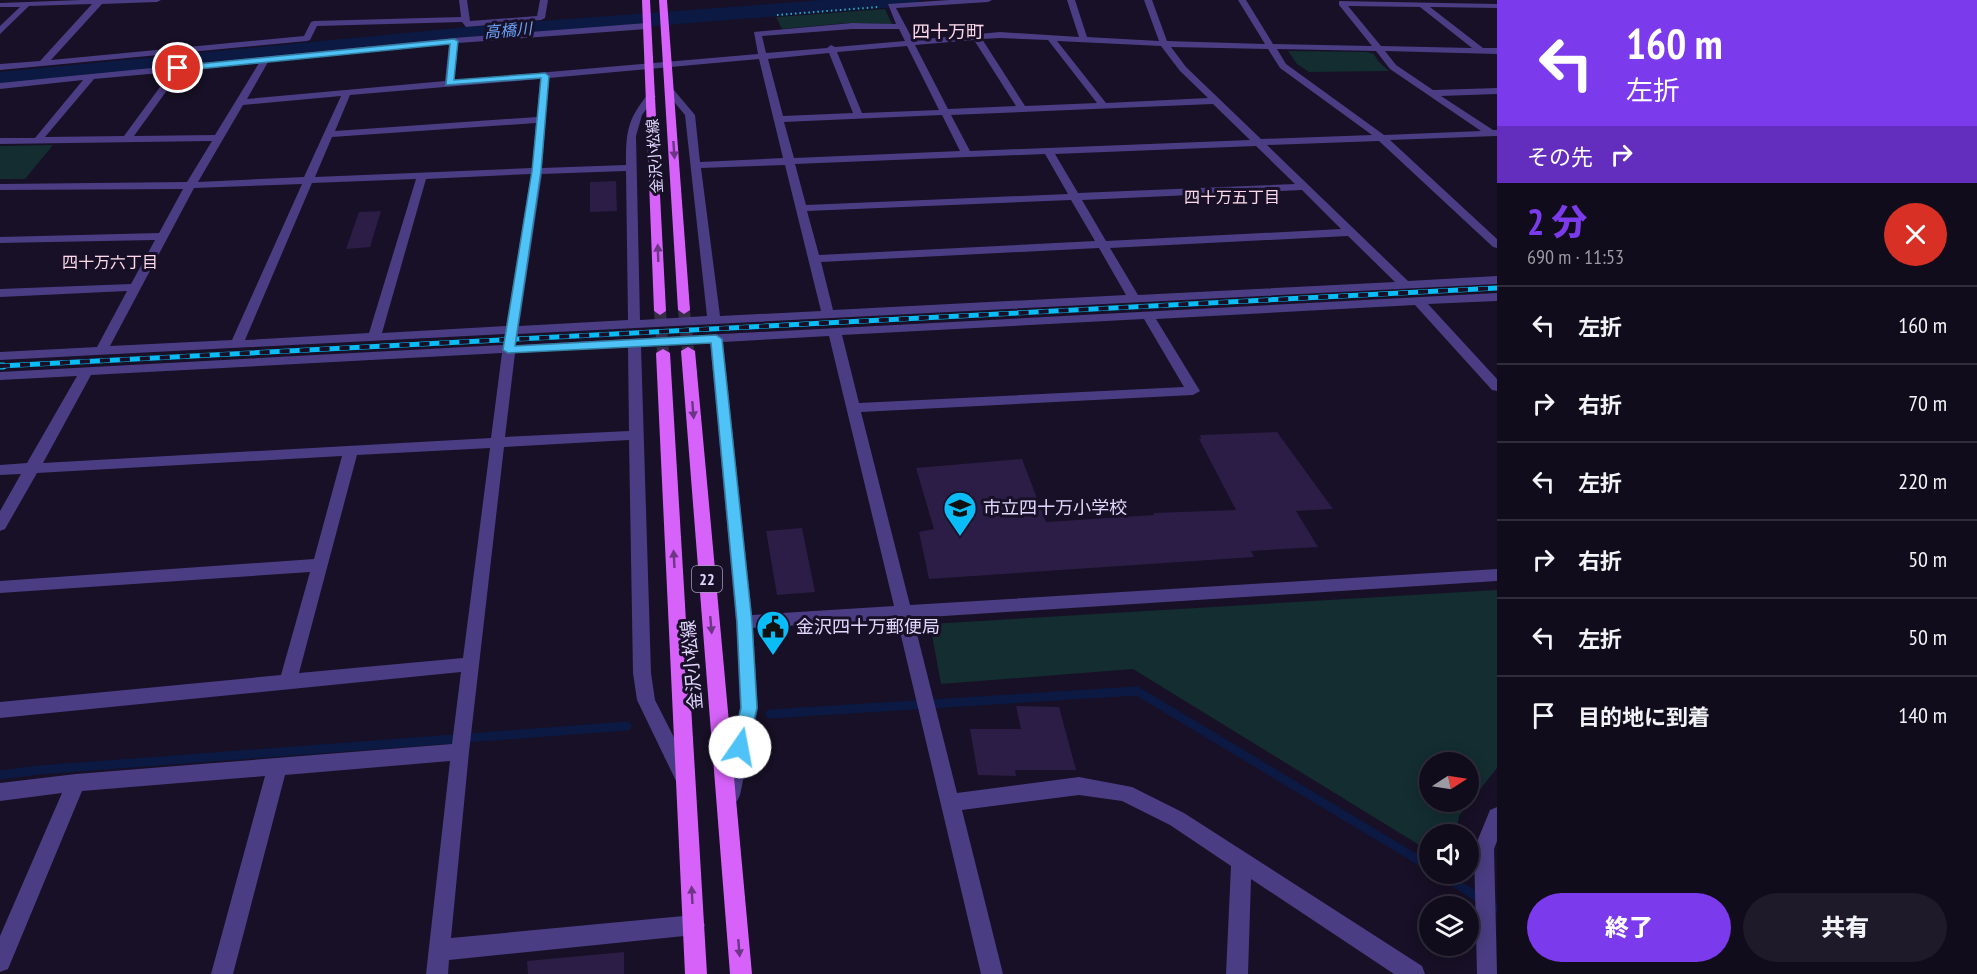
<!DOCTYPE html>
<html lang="ja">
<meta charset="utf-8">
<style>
body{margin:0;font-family:"PT Sans Narrow","Noto Sans JP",sans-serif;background:#1e1a29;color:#f1f3f6;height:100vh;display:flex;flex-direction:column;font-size:22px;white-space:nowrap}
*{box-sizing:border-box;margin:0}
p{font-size:20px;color:#9c9ba3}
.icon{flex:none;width:33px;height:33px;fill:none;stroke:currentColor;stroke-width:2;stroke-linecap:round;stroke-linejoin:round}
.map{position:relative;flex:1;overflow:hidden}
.details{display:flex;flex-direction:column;background:#110c1c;width:480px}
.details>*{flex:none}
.guide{background:#7c3aed;color:#fff;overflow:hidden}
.needle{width:39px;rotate:78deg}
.buttons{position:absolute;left:1419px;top:752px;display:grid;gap:12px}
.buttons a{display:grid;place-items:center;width:60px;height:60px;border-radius:50%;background:#110c1c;box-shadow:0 3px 15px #0003,0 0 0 2px #302c3b;font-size:30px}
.pin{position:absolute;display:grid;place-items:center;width:51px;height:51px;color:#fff;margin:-26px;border:3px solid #fff;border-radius:50%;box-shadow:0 2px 6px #0007}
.me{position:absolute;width:66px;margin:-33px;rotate:12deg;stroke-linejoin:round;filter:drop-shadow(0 0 4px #0008)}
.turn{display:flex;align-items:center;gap:21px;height:126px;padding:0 30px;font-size:27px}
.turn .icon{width:78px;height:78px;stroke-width:2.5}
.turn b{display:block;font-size:42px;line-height:51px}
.then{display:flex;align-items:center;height:57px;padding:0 30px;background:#0003;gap:12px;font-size:22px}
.round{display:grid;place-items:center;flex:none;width:63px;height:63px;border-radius:32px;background:#1e1a29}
.headline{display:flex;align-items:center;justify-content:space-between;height:102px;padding:0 30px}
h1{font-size:36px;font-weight:800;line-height:45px;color:#7c3aed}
.button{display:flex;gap:12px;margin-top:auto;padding:12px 30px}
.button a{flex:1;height:69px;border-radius:36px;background:#7c3aed;color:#fff;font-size:24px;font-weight:800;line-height:69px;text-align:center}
.button a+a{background:#1e1a29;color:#f1f3f6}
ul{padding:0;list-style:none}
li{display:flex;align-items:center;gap:18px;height:78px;padding:0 30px;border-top:2px solid #302c3b}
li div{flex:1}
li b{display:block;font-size:22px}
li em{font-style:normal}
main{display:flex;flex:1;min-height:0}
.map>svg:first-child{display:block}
</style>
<main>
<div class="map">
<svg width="1497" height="974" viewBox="0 0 1497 974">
<rect width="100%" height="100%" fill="#171026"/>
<path fill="#132d30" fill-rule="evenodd" d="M885 9 892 24 847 23 782 29 776 17Z
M1288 51 1367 52 1374 54 1378 61 1389 71 1309 72 1297 64Z
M53 145 25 179H0V146Z
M1497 590V768L1459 816 1456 834H1430L1429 851 1133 669 941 684 930 624ZM1430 762H1468V801H1430Z"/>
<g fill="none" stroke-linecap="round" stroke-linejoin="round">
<path stroke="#0c1943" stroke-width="9" d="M770 714 1137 691 1430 867
M0 775 39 770 627 726
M1439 873 1497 909"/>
<path fill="#0c1943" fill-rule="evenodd" d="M823 0H920L917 5 909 6 488 39 0 86V72L488 25Z"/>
</g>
<path fill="#2b1d46" d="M616 181 617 211 590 212V182Z
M381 211 370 247 346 249 359 212Z
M1277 432 1333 509 1296 511 1318 547 1251 551 1254 557 929 579 919 532 934 529 916 468 1022 459 1046 522 1154 515V513L1236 510 1199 439H1201L1200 435Z
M802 528 815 592 777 595 766 531Z
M1016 706 1059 707 1076 770H1015L1016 776 978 775 970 729H1021Z
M624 952V974H528L527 961Z"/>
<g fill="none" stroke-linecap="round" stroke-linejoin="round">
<path stroke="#352e46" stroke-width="12" stroke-dasharray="12 6" stroke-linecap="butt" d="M684 310 688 351
M660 311 663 353"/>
<path stroke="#34aab4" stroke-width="2" stroke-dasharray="1.5 3" stroke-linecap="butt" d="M777 15 878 7"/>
<path fill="#4a3d83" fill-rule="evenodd" d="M81 0H161L157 2 102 4 51 60 304 36 311 22 314 21 461 17 459 0H467L470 21 537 16 540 0H548L545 18 541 20 466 27 462 22 317 26 310 40 307 41 0 70V64L40 61 92 4 29 6 0 34V26L20 7H0V3Z
M949 0H992L988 2 896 8 913 40 1000 32 1079 37 1067 0H1075L1087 37 1159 41 1144 0H1152L1167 41 1265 44 1238 0H1246L1273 44 1372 46 1339 5V1L1497 4V8L1430 7 1483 48H1497V54L1385 51 1396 65 1433 90 1497 88V94L1441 96 1493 130H1497V136L1390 140 1497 239V248L1493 247 1379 141 1267 145 1408 281 1497 276V284L518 334 516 345 1497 293V301L1428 304 1497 379V391L1492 390 1415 305 1156 319 1200 391 1193 395 861 412 910 605 1497 569V581L913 618 957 793 1079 777 1132 787 1184 813 1422 966 1425 974H1394L1251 879 1248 974H1226L1231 866 1170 825 1122 801 1079 795 962 810 1003 974H981L897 619 753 628 758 708 740 795 737 801 730 804 723 801 720 795 740 708 736 622 710 342 641 346 651 673 655 700 694 777 691 783 684 786 677 783 637 700 633 673 629 440 504 447 469 752 451 938 694 915 702 918 705 925 702 932 694 935 449 960 448 974H426L450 761 285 775 233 974H211L265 776 82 791 8 969 0 972V936L62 793 0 801V783L76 774 452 744 461 672 0 718V702L281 675 310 572 0 593V581L314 559 342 456 37 473 5 529 0 531V511L21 474 0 475V465L27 463 77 376 0 380V372L503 345 505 334 0 360V352L97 347 127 291 0 297V289L131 284 155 240 0 243V237L159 233 183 189 0 190V184L187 182 212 141 0 144V138H35L83 80 0 89V83L454 38 647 23 651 26 647 29 458 43 454 80 758 54 754 32 852 23 896 24 888 4ZM1348 6 1420 7 1472 48 1381 46ZM852 29H899L905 41 835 47 831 45 827 48 766 53 762 36ZM1000 38 1048 40 1097 103 1025 106 982 39ZM974 40 1016 106 948 109 915 45ZM1057 41 1161 46 1180 71 1208 98 1106 103ZM449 44 445 81 247 99 268 62ZM907 46 939 110 862 113 837 52ZM1171 47 1268 49 1280 68 1372 135 1261 139 1186 67ZM1277 49 1376 51 1390 69 1481 131 1384 135 1286 64ZM829 53 853 113 783 116 768 59ZM759 59 783 158 700 162 695 115 673 89 665 91 685 115 707 316 640 320 636 136 642 115 656 96 648 94C627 120 626 132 626 165L542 168 549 78ZM259 63 215 135 134 136 181 71ZM171 72 124 136 45 137 94 79ZM540 79 537 117 335 131 350 95ZM341 96 304 177 198 182 243 105ZM1213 104 1250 140 970 151 951 115ZM942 115 960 151 794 158 784 122ZM536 123 532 168 315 177 332 137ZM1256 146 1295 184 1078 193 1055 154ZM1045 154 1068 194 806 205 795 164ZM785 165 821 311 720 316 701 168ZM626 171 628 320 519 326 542 174ZM531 174 506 326 382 333 426 179ZM416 179 369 333 245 340 312 183ZM302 184 232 340 110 346 194 188ZM1302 190 1341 229 1106 241 1082 200ZM1071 200 1095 241 819 255 807 211ZM1348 236 1395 282 1138 295 1110 248ZM1099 248 1126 295 833 310 821 262ZM1144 319 1184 387 859 403 842 335ZM829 336 894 606 752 615 723 342ZM628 347 629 431 505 437 515 353ZM502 353 491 438 43 463 91 375ZM490 448 463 658 299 673 357 455Z
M1497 807V841L1494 849 1497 974H1477L1474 849 1490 810Z"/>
<path fill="#d662f9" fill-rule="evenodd" d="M642 0H650L666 311 660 315 654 311Z
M659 0H667L690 310 684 314 678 310Z
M688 347 695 351 752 974H730L681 351Z
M663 349 670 353 707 974H685L656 353Z"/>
<defs>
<path id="rail-far1" d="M0 366 1497 288"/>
<path id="rail" d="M0 366H3"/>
</defs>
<use href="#rail-far1" stroke="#0abdf6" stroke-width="5"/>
<use href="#rail" stroke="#0abdf6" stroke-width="7"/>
<use href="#rail-far1" stroke="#171026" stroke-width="4" stroke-dasharray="10" stroke-linecap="butt"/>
<use href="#rail" stroke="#171026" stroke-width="4.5" stroke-dasharray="14" stroke-linecap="butt"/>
</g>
<defs><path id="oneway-solid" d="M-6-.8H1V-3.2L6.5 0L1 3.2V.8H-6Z" transform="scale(1.5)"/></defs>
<g fill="#6d3585">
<use href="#oneway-solid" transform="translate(674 150) rotate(86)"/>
<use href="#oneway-solid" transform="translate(658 253) rotate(-92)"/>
<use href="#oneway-solid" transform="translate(693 410) rotate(85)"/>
<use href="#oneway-solid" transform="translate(674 559) rotate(-93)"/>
<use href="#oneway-solid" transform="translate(711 625) rotate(85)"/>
<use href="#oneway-solid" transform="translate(692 895) rotate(-93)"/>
<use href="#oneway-solid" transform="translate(739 948) rotate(85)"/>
</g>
<path fill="#4fc3f7" stroke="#337fa1" stroke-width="1.5" d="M454 39 458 41 454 80 545 73 549 76 541 171 515 346 716 335 722 339 752 622 757 708 746 753 740 755 734 753 732 747 741 708 737 622 711 343 508 353 503 350 532 171 541 78 446 85 450 44 178 71 174 68 178 66Z"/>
<defs>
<symbol id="school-pin" viewBox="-11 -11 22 30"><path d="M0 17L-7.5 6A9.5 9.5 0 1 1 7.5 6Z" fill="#0abdf6" stroke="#171026"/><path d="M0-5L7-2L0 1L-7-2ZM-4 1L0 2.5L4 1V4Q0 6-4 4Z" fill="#111"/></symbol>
<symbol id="civic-pin" viewBox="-11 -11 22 30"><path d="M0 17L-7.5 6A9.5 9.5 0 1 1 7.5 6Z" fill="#0abdf6" stroke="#171026"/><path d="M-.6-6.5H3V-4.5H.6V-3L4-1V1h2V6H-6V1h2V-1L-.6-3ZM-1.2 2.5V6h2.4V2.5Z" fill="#111"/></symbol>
</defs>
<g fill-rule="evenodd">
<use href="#school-pin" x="941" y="489" width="38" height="52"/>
<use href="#civic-pin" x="754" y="608" width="38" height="52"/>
</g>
<g text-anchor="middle" stroke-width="6" stroke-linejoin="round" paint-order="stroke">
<g font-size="15" fill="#e0d7fd" stroke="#171026">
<text transform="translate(655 156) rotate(-94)" y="5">金沢小松線</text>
</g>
<g font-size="16" font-style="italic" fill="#69a2f9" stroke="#171026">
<text transform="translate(508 30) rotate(-5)" y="6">高橋川</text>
</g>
<g font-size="16" fill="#fed9eb" stroke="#171026">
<text x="1232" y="203">四十万五丁目</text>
<text x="110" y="268">四十万六丁目</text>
</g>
<rect fill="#171026" stroke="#a49bbc" stroke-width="1.5" x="692" y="566" width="30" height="26" rx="4.5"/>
<g font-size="16" font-weight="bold" fill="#e0d7fd">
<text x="707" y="585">22</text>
</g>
<g font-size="18" fill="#fed9eb" stroke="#171026">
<text x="948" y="38">四十万町</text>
</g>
<g font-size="18" fill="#e0d7fd" stroke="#171026" text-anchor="start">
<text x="983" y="514">市立四十万小学校</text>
<text x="796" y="633">金沢四十万郵便局</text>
</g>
<g font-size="18" fill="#e0d7fd" stroke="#171026">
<text transform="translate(692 665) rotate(-95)" y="6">金沢小松線</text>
</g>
</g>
</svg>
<div class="buttons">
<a><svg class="needle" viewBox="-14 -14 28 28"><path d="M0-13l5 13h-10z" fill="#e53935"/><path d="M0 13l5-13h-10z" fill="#9c9ba3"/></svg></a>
<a><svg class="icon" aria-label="sound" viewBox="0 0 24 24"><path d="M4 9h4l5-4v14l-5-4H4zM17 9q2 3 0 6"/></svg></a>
<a><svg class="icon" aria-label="layers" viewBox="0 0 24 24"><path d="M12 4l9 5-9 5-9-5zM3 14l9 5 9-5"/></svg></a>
</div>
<div class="pin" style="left:178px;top:68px;background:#d93025"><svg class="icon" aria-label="arrive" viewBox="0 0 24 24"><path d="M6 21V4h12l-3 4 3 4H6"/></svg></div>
<svg class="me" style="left:740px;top:747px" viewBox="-20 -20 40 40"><circle r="19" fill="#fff"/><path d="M0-13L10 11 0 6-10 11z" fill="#4fc3f7"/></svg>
</div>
<section class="details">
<div class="guide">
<div class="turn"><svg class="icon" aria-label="left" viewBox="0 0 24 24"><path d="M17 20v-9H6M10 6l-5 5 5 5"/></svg><div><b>160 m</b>左折</div></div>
<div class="then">その先<svg class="icon" aria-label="right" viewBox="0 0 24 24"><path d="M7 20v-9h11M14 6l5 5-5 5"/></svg></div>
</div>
<div class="headline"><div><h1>2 分</h1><p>690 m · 11:53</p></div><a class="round" style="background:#d93025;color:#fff"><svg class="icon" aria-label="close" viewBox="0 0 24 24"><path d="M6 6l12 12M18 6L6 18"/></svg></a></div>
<ul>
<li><svg class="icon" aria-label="left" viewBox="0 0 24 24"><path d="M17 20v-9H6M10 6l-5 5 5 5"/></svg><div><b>左折</b></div><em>160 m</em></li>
<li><svg class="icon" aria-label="right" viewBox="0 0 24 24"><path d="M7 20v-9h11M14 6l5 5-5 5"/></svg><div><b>右折</b></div><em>70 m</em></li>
<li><svg class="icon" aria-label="left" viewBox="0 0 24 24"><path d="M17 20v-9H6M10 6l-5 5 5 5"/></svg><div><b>左折</b></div><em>220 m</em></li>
<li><svg class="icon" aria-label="right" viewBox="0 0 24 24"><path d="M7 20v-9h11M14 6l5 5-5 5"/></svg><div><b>右折</b></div><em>50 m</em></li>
<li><svg class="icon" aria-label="left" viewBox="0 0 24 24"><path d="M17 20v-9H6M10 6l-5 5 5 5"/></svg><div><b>左折</b></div><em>50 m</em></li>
<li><svg class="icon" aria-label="arrive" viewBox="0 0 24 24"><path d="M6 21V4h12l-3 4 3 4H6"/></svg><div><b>目的地に到着</b></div><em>140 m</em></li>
</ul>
<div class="button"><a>終了</a><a>共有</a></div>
</section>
</main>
